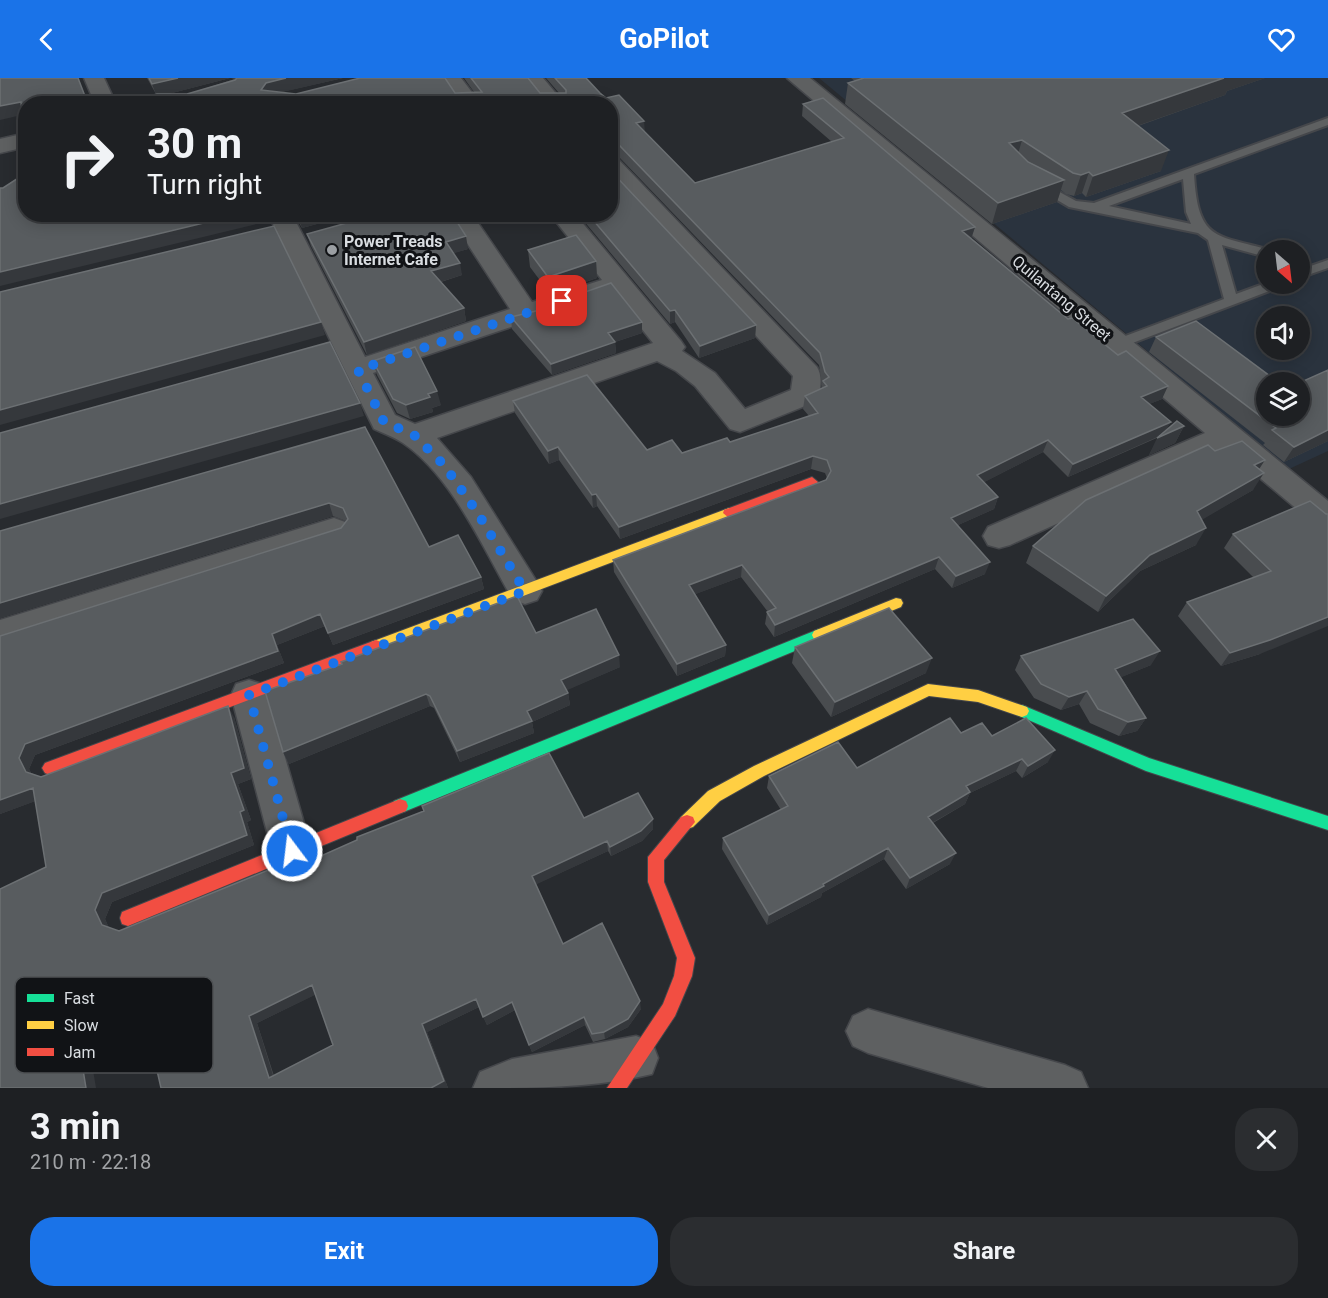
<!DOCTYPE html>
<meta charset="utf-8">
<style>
body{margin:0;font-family:Roboto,sans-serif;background:#2b2d30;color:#f1f3f6;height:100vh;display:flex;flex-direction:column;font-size:22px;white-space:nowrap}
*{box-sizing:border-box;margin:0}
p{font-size:20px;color:#a1a3a6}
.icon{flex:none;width:33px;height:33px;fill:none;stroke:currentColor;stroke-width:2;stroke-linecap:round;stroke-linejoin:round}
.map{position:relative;height:1010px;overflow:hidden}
.sheet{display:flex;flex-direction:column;background:#1e2023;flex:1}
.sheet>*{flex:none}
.guide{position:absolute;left:18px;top:18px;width:600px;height:126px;border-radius:24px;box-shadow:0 3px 15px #0003,0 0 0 2px #3c3e41;background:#1e2023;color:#f1f3f6;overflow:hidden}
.needle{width:39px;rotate:152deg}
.controls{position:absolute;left:1256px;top:162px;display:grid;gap:12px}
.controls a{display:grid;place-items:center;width:54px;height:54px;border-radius:50%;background:#1e2023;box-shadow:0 3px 15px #0003,0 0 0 2px #3c3e41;font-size:30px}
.pin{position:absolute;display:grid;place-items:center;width:51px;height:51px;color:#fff;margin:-26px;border-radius:12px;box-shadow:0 3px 9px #0006}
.me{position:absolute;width:66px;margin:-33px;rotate:345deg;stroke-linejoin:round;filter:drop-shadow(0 0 4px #0008)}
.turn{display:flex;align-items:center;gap:21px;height:126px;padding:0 30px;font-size:27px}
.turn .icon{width:78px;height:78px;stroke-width:2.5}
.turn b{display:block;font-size:42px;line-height:51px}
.round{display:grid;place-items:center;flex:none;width:63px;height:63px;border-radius:24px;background:#2b2d30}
.headline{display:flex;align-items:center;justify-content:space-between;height:102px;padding:0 30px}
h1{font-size:36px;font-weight:700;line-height:45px}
.cta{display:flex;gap:12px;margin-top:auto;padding:12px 30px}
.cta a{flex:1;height:69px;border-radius:24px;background:#1a73e8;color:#fff;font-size:24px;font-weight:700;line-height:69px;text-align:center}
.cta a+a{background:#2b2d30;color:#f1f3f6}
header{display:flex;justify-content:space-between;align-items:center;height:78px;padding:0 30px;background:#1a73e8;color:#fff;font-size:27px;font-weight:700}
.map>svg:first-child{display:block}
</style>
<header><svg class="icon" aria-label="back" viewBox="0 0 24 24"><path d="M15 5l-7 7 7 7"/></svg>GoPilot<svg class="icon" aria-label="heart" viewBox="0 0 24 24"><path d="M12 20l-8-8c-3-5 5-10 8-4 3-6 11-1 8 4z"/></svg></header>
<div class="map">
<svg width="1328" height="1010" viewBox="0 0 1328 1010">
<rect width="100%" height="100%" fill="#282b2f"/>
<path fill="#2a333e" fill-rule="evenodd" d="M819 0H1328V373L1289 391ZM1266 172H1299V206H1266ZM1266 238H1299V272H1266ZM1266 304H1299V338H1266Z"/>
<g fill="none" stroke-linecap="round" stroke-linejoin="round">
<defs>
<path id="lane" d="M1328 40V47L1194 96C1198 162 1214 157 1271 172H1266V179L1222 167 1236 216 1266 205 1281 206 1280 209 1122 269H1112V263L1224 221 1208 162 1198 155 1069 129 1037 110V106H1045L1076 123 1094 125ZM1183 101 1186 134 1191 146 1109 128Z
M1328 182V190L1299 200V192Z"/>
<path id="street" d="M84 0H104L116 26H95Z
M440 0H461L481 26H459Z
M522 0H543L565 26H543Z
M787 0H810L1328 423V452L1317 448 1224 370 1010 467 999 470 988 467 983 458 988 449 1205 355Z
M26 55V69L0 75V61Z
M610 79 618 81 817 289C823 299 821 314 815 324L740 354 730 351 695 308 676 293 657 283 437 360 471 399 537 504 542 513 537 522 525 526 513 522C484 472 452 398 403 365 394 359 383 355 374 351L268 136H292L365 279 510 231 448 136H472L532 224 602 202 550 136H575L681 263 685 269 682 273 715 295 745 331 791 312 793 298 610 100ZM613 215 653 265 415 346 395 337 373 295Z
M334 440 345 444 350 452 345 460 0 570V542Z
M249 602 262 606 267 617 312 773 306 786 292 792 278 786 272 773 231 617 236 606Z
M868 931 1065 987 1081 994 1088 1010H988L868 975 853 968 846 953 853 938Z
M636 958 652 964 658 980 652 996C597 1010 532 1010 473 1010L480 994 512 981Z"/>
<path id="fast" d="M819 551 824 553 826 557 824 561 406 733 400 735 394 733 392 728 394 723Z
M1022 627 1149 680 1328 738V752L1146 693 1017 637 1015 633 1017 629Z"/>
<path id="slow" d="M729 430 735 435 734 438 381 572 376 574 371 572 369 568 371 564Z
M896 520 901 521 903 525 901 529 819 563 814 561 812 557 814 553Z
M928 606 978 612 1027 629 1029 633 1027 637 1022 639 978 624 929 618 764 698 720 723 693 749 687 751 681 749 679 744 681 739 708 713 754 688Z"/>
<path id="jam" d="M812 399 818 404 816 407 729 440 723 435 724 432Z
M376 562 381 564 383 568 381 572 50 697 45 695 42 690 45 685Z
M400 721 406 723 408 728 406 733 128 848 122 846 120 840 122 834Z
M687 737 693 739 695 744 664 782V804L695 880 692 898 675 938 627 1010H607L663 926 674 898 677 880 648 804V779L681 739Z"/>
</defs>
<use href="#lane" stroke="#45474b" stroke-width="4"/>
<use href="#street" stroke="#45474b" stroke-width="3"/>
<use href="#fast" stroke="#45474b" stroke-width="2"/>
<use href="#slow" stroke="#45474b" stroke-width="2"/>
<use href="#jam" stroke="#45474b" stroke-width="2"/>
<use href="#lane" fill="#5e6061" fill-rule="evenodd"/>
<use href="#street" fill="#5e6061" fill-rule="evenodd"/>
<use href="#fast" fill="#16e098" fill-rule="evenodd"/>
<use href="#slow" fill="#ffcf43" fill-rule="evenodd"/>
<use href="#jam" fill="#f24e42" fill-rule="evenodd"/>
</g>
<path fill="#494c4f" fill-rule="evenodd" d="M147 0H230L168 16H187L235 1 231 0H343L281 14 296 16 474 14 464 0H528L540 15H559L546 0H586L600 15 606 20 644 43V54L695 105 832 64 802 38 803 26 975 149 971 161 1162 321 1149 326 1166 352 1184 348 1175 365 1149 377 1159 359 1068 399 1043 374 984 404 998 419 994 431 958 447 985 496 952 510 935 491 774 559 765 546 767 534H768L741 499 695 516 726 567 725 578 677 598 614 494 613 482 826 402 827 400 825 395 811 391 620 461 597 428 593 430 559 382 549 386 515 335 513 323 647 372 682 375 730 364 809 338 803 331 805 318 822 310V306L819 287 619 79 610 77V26L156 16Z
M851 0H1265L1227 13 1225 17 1138 48 1161 93 1086 119 1082 115 1074 118 1066 116 1061 112 1057 124 992 146 845 26 848 5 855 3Z
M294 136H354L302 150Z
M578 136H610L756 247 755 260 699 280 675 244 670 246Z
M307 156 468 171 453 175 462 197 441 204 464 230 466 243 367 277 311 168Z
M528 172 596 183 597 200 550 216 530 189Z
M562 222 642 244V255L615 264 616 275 552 297 512 251 511 239 562 227Z
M1156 259 1266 338 1328 292V363L1284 384 1263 367 1265 365 1149 274Z
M373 283 441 327 432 330 433 334 410 341 397 335 377 297Z
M365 349 429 469 481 499 484 511 333 567 325 548 277 567 284 585 35 677 29 691 31 695 41 699 234 639 251 701 238 706 251 742 247 744 254 767 112 824 105 841 109 850 119 853 298 789 584 740 653 741V751L642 763 611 778 608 773 536 806 563 866 641 931 628 949 605 961 593 964 585 947 532 974 515 932 487 947 479 929 427 954 448 1010H161L146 942 89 968 46 789 35 723 0 736V558L341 450 346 443 333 438 0 540V453ZM316 916 333 967 274 998 257 945Z
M1215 373 1259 391 1253 412 1202 441 1196 467 1140 493 1098 534 1026 485 1033 468Z
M1326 436 1260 576 1221 588 1178 538 1187 524 1254 500 1224 470 1233 456Z
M536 555 620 589 566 612 568 615 570 627 532 644 534 655 460 684 434 630 430 628 289 686 283 674 342 586Z
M795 569 926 595 831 639 792 585Z
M1021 578 1151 587 1121 599 1146 640 1137 653 1119 658 1090 645 1079 626 1061 632 1034 620 1015 592Z
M961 655 992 658 1048 684 1022 700 1016 693 970 715 965 726 933 745 950 786 906 811 884 781 822 815 821 819 767 847 722 771 723 760 781 732 767 710 769 698 857 690Z"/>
<path fill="#35383c" d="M178 0H230L157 19 152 6Z
M286 0H343L270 17 261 12 266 5Z
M1224 0H1265L1227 13 1225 17 1114 56 1122 35Z
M21 24 26 36 0 42V28Z
M644 43 645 55 636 45Z
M1022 62 1016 83 1009 65Z
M1169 72 1161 93 1086 119 1093 98Z
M1089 94 1082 115 1074 118 1081 97Z
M1064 102 1057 124 992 146 998 125Z
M241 136H267L269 143 0 208V194Z
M303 136H354L302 150 298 138Z
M975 149 971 161 962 153Z
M466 158 468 171 448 177 446 164Z
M596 183 597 200 550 216 548 199Z
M460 185 462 197 434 206 431 193Z
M464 230 466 243 367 277 364 264Z
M675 232V244L670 246V233Z
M321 244 325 257 0 347V332Z
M642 244V255L615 264 616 275 552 297 551 286 608 255Z
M756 247 755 260 699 280 700 268Z
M1168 308 1162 321 1135 332 1141 319Z
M437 313 441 327 432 330 433 334 410 341 406 327 428 316Z
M360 325 364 338 0 441V426Z
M1171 344 1164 356 1068 399 1073 386Z
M1184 348 1175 365 1149 377 1157 360Z
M1328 352V363L1284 384 1294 369Z
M1048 362 1043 374 973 410 977 397Z
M558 369 559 382 549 386 548 373Z
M813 378 811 391 620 461 619 449Z
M1265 382 1254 399V387Z
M1264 395 1253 412 1188 450 1197 433Z
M596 416 597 428 593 430 592 417Z
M998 419 994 431 947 452 951 440Z
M329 425 333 438 0 540V525Z
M1206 450 1196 467 1140 493 1098 534 1106 518 1150 477Z
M939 479 935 491 774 559 775 547Z
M990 484 985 496 952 510 956 498Z
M742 487 741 499 688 519 689 507Z
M481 499 484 511 333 567 328 555Z
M320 536 325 548 277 567 284 585 35 677 29 691 36 704 26 694 19 680 25 666 272 556Z
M1328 539V548L1260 576 1221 588 1230 575Z
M726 567 725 578 677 598V586Z
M1160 573 1151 587 1107 605 1115 591Z
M619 577 620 589 563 614 561 602Z
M932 580 926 595 831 639 835 624Z
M1087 613 1079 626 1061 632 1069 619Z
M568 615 570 627 532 644 534 655 460 684 457 673 527 633Z
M426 616 430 628 289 686 283 674Z
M228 628 234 639 251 701 238 706 251 742 247 744 254 767 112 824 105 841 112 856 102 847 95 832 102 815 240 734 231 695Z
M1146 640 1137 653 1119 658 1128 644Z
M1055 672 1048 684 1022 700 1028 688Z
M1022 681 1016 693 970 715 965 726 923 750 928 739 966 708Z
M33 710 44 720 0 736V722Z
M653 741V751L642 763 611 778 610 769Z
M607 763 608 773 535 807 532 798Z
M888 770 884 781 822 815 821 819 767 847 769 837Z
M956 775 950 786 906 811 910 800Z
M312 907 319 915 257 945 276 1007 269 1000 249 938Z
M476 921 479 929 427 954 448 1010H431L422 946Z
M640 923 641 931 628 949 605 961 604 954Z
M512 924 515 932 487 947 483 939Z
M143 931 153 939 89 968 96 1010H86L78 961Z
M584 939 585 947 532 974 529 967Z"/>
<path fill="#585c5f" stroke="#6c7073" stroke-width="1.5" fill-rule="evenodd" d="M0 0H78L88 26H26V77L21 24 0 28Z
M149 0H178L152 6Z
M237 0H286L266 5 261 12 296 16 360 0H445L455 15 482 14 471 0H528L540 15H566V12L555 0H586L600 15 606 20 619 17 644 43 636 45 695 105 844 60 803 26 823 20 975 149 962 153 1068 241 1072 240 1118 277 1126 273 1168 308 1141 319 1171 344 1073 386 1048 362 977 397 998 419 951 440 990 484 956 498 939 479 775 547 767 534 776 530 742 487 689 507 726 567 677 586 613 482 826 402 831 393 827 382 813 378 619 449 596 416 592 417 558 369 548 373 513 323 587 297 647 372 672 362 682 375 727 360 730 364 818 335 805 318 827 308 823 303 829 299 825 294 820 275 618 66 610 64V26H119L157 16H187L235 2Z
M864 0H1224L1122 35 1169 72 1093 98 1089 94 1081 97 1073 95 1022 62 1009 65 1028 84 1064 102 998 125 848 5Z
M610 92 756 247 700 268 675 232 670 233 588 136H610Z
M26 95V136H241L0 194V110H3Z
M379 136H452L466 158 446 164 460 185 431 193 464 230 364 264 307 156Z
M274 148 321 244 0 332V214Z
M576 157 596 183 548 199 528 172Z
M611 205 642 244 608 255 615 264 551 286 511 239 565 226 562 222Z
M1196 243 1278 304H1266V338H1299V305L1328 292V352L1294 369 1272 352 1276 350 1156 259Z
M330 264 360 325 0 426V355Z
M415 269 437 313 428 316 430 319 406 327 393 321 373 283Z
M1177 343 1184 348 1157 360Z
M365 349 429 469 458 457 481 499 328 555 320 536 272 556 278 573 25 666 19 680 26 694 41 699 228 628 244 690 231 695 244 732 240 734 247 757 102 815 95 832 102 847 119 853 293 782 294 790 357 762V759L424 733 422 728 549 675 584 740 638 715 653 741 641 753 610 769 607 763 532 798 563 866 602 845 640 923 628 941 604 954 592 956 584 939 529 967 512 924 483 939 476 921 422 946 444 1003 431 1010H161L143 931 78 961 86 1010H0V811L46 789 33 710 0 722V558L341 450 348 441 343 430 329 425 0 525V453ZM312 907 333 967 269 1000 249 938Z
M1242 363 1265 382 1254 387 1264 395 1197 433 1206 450 1150 477 1106 518 1033 468 1086 422 1208 367 1215 373Z
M1310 423 1326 436H1328V539L1270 562 1230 575 1187 524 1271 493 1233 456Z
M517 518 536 555 596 531 619 577 561 602 568 615 527 633 532 643 457 673 430 618 426 616 283 674 265 613 342 586 341 584Z
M889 530 932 580 835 624 795 569Z
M1133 541 1160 573 1115 591 1146 640 1128 644 1098 631 1087 613 1069 619 1041 606 1021 578Z
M950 640 961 655 982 645 992 658 1026 640 1055 672 1028 688 1022 681 966 708 970 714 928 739 956 775 910 800 888 770 823 806 824 808 769 837 723 760 788 728 769 698 838 664 857 690Z"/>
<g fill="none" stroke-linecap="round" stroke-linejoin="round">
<path stroke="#1a73e8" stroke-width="10" stroke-dasharray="0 18" d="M292 773 249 617 525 513 477 434 444 387 414 357 384 344 358 292 562 223"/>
</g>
<circle fill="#9b9fa3" stroke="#111316" stroke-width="2" cx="332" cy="172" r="6"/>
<g text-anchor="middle" stroke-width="6" stroke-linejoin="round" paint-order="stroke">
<g font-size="16" font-weight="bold" fill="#d9dde1" stroke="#111316" text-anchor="start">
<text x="344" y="169">Power Treads<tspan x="344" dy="18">Internet Cafe</tspan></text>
</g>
<g font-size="16" fill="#d9dde1" stroke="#111316">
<text transform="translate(1062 220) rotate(40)" y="6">Quilantang Street</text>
</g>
</g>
<rect x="15" y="899" width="198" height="96" rx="9" fill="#111316" stroke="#4d5053" stroke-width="1.5"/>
<rect x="27" y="916" width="27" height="8" fill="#16e098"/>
<rect x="27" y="943" width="27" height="8" fill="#ffcf43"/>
<rect x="27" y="970" width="27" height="8" fill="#f24e42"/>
<g font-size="16" fill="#d9dde1">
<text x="64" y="926">Fast</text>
<text x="64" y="953">Slow</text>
<text x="64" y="980">Jam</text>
</g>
</svg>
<div class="controls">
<a><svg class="needle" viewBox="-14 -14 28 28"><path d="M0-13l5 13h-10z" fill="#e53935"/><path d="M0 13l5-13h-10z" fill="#a1a3a6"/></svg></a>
<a><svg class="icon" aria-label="sound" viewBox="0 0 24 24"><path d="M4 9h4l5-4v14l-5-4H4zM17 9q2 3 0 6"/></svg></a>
<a><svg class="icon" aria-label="layers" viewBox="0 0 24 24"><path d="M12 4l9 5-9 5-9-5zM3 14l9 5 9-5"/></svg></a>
</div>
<div class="pin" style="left:562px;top:223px;background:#d93025"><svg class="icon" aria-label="arrive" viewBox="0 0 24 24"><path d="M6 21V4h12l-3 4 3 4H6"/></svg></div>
<svg class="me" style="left:292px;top:773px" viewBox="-20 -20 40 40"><circle r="17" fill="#1a73e8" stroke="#fff" stroke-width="3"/><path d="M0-11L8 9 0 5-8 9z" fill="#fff"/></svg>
<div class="guide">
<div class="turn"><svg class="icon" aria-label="right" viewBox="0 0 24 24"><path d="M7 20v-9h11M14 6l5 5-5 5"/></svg><div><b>30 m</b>Turn right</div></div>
</div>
</div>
<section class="sheet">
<div class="headline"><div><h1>3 min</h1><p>210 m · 22:18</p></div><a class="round"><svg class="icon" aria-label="close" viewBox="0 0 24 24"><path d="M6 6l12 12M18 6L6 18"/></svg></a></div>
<div class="cta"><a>Exit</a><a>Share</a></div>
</section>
